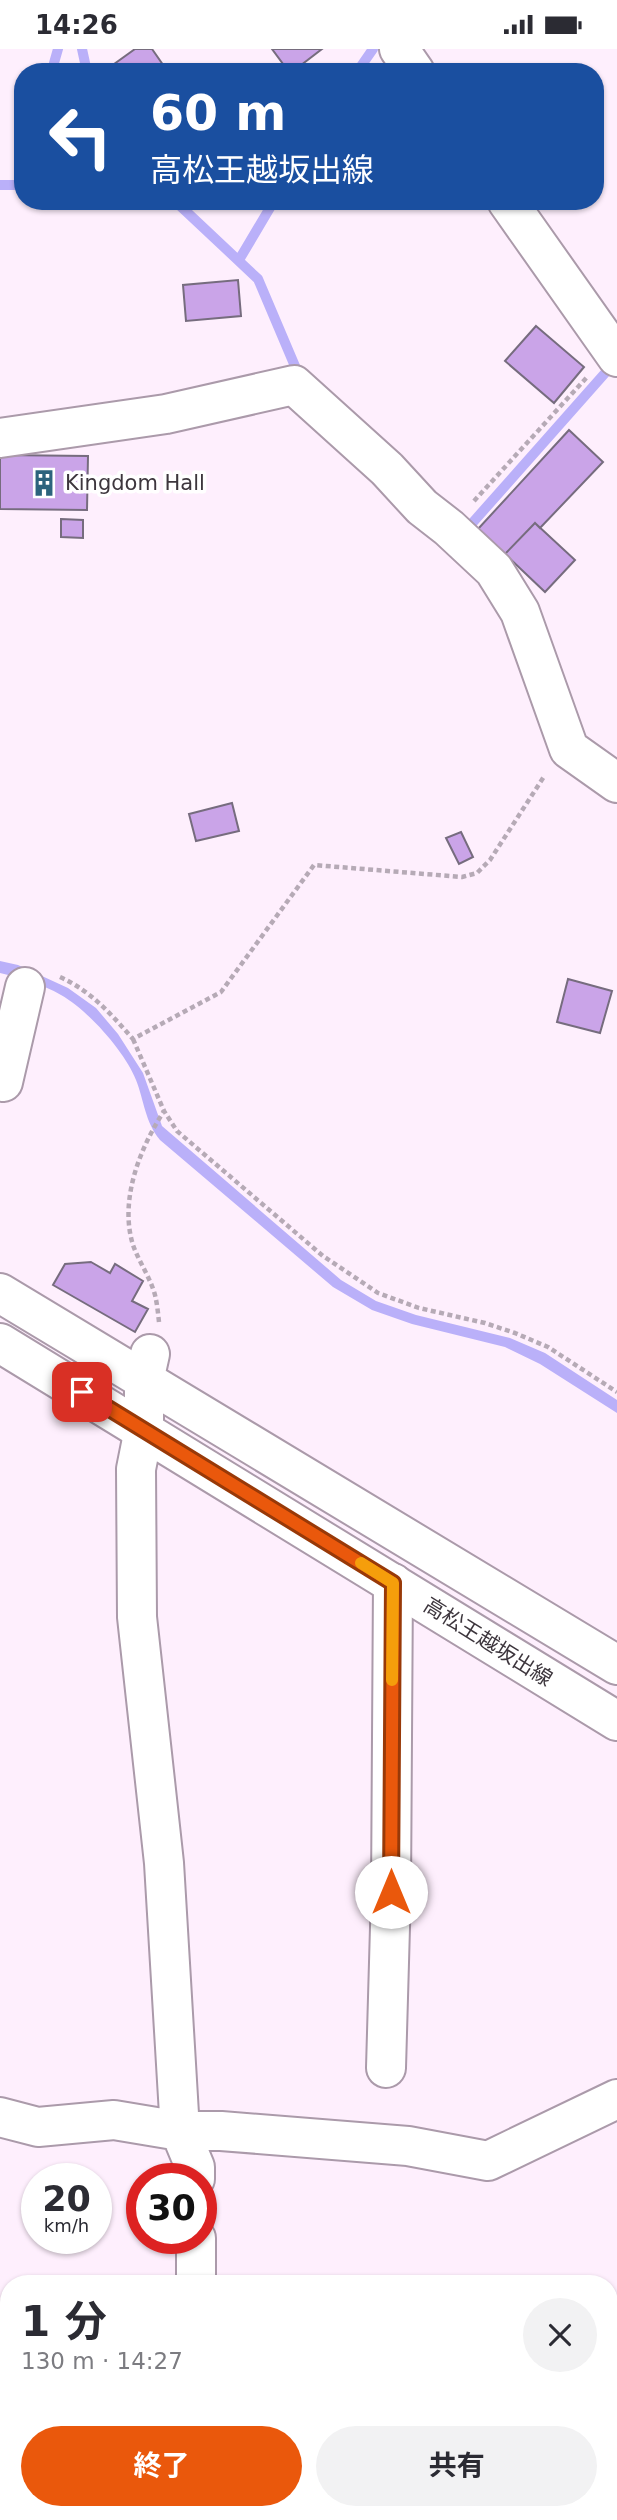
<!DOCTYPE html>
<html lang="ja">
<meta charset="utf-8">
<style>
body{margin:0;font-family:"DejaVu Sans","Noto Sans JP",sans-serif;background:#f2f2f3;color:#2b2b33;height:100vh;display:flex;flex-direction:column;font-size:26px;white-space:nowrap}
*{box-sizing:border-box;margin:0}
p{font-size:23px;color:#7c7c81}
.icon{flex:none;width:38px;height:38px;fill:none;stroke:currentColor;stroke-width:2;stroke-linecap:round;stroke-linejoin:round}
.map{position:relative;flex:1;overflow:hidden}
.sheet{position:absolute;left:0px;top:2226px;width:618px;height:245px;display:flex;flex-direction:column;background:#fff;border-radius:28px 28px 0 0;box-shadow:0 2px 5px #0004}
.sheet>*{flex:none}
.banner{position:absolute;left:14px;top:14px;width:590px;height:147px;border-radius:28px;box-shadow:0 2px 5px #0004;background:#1a4fa0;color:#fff;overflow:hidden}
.speed{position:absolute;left:21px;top:2114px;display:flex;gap:14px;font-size:35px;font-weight:700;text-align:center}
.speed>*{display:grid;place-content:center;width:91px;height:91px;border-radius:50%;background:#fff;box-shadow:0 2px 5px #0004;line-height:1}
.speed small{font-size:18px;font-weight:400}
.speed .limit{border:10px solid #d22;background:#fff;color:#111}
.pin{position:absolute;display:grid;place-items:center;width:60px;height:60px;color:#fff;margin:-30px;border-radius:14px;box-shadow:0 4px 10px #0006}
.me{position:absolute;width:77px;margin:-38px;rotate:0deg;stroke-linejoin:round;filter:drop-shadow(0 0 5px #0008)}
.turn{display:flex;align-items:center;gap:24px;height:147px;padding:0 21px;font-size:32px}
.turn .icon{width:91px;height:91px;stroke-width:2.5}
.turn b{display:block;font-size:49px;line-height:60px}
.round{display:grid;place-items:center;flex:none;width:74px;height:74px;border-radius:37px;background:#f2f2f3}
.head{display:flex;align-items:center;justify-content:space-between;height:119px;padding:0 21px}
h1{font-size:42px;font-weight:700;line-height:52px}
.button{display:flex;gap:14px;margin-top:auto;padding:14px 21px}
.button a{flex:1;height:80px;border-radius:42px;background:#ea580c;color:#fff;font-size:28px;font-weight:700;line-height:80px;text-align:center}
.button a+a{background:#f2f2f3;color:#2b2b33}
.status{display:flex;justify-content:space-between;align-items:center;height:49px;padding:0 35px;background:#fff;direction:ltr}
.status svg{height:19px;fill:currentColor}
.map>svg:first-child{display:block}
</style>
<div class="status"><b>14:26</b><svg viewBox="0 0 49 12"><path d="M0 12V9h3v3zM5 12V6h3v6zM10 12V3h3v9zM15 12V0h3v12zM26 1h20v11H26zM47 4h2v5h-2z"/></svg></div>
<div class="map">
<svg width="617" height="2471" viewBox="0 0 617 2471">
<rect width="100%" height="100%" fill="#feeffd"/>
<path fill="#bab0f9" d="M0 912 18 916 68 939 96 959 118 985 143 1024 162 1077 341 1231 376 1252 416 1266 510 1289 545 1304 617 1351V1364L540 1315 505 1298 412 1275 372 1261 333 1238 160 1091C145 1073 144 1051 136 1031 125 1003 88 961 61 946 42 935 22 929 0 924Z"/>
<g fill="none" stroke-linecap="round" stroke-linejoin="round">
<path stroke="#bab0f9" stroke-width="10" d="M82 0 87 23
M56 23 54 14 58 0
M357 23 373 0
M0 136H23
M175 152 258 230 300 329
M239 211 274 152
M470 484 467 480 606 323"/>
</g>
<path fill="#caa4e8" stroke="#766c7e" stroke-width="2" d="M135 0H152L168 23H103Z
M272 0H322L292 23H289Z
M238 231 241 267 186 272 183 236Z
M536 277 584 318 554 354 505 312Z
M569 381 603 413 540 479 535 474 505 505 478 480Z
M0 406 88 407 87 461 0 460Z
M61 470 83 471V489L61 488Z
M535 474 575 511 545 543 505 505Z
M232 754 239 782 196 792 189 765Z
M461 783 473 808 459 815 446 789Z
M568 930 612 942 600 984 557 973Z
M91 1213 110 1224 115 1215 143 1232 132 1252 148 1260 135 1283 53 1236 65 1215Z"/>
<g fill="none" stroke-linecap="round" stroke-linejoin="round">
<defs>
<path id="minor" d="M399 0 415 23
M507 152 617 308
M0 389 166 365 294 336 387 420 422 458 449 479 494 521 520 563 569 700 617 734
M0 1032 3 1033 25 938
M150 1305 144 1332V1380L136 1420 137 1568 164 1814 180 2082H221L408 2097 488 2112 617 2050
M386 2019 391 1843 393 1534
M0 2068 38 2078 114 2071 180 2082 195 2118V2130
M196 2189V2235
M76 2471 77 2462
M196 2471V2462"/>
<path id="major" d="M0 1244 617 1616
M0 1294 617 1672"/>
</defs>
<use href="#minor" stroke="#ab9aaa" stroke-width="42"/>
<use href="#major" stroke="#ab9aaa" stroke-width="42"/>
<path stroke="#b6aab6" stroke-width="4.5" stroke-dasharray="5 3.5" stroke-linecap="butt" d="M474 452 588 327
M60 928C91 942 111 965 133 990L221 943 314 816 462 828 477 824 490 811 545 726
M133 990 164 1062 177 1082 323 1207 378 1244 419 1259 485 1274 515 1284 548 1298 617 1343
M159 1273C158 1264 157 1254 155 1246 150 1228 139 1213 133 1196 119 1151 140 1099 164 1062"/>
<use href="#minor" stroke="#fff" stroke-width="38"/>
<use href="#major" stroke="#fff" stroke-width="38"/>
</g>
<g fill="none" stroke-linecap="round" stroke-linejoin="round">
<defs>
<path id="route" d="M82 1343 393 1534 391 1843"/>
</defs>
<use href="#route" stroke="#983908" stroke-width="18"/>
<use href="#route" stroke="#ea580c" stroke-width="12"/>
<path stroke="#f59e0b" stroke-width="12" d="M361 1514 393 1534 392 1631"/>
</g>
<defs>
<symbol id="building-bare" viewBox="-9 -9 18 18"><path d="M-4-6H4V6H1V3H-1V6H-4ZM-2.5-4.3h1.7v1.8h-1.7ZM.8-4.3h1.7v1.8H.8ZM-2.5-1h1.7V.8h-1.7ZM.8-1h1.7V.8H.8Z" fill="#2c637d" stroke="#fff" stroke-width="2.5" paint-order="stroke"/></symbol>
</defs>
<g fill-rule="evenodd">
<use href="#building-bare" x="25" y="415" width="38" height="38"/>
</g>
<g text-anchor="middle" stroke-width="7" stroke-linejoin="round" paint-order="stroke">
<g font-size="21" fill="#3d363d" stroke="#fff" text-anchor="start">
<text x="65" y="441">Kingdom Hall</text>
</g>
<g font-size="21" fill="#3d363d" stroke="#fff">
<text transform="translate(488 1593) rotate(32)" y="7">高松王越坂出線</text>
</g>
</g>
</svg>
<div class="speed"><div>20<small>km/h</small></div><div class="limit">30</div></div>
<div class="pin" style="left:82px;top:1343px;background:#d93025"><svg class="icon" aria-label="arrive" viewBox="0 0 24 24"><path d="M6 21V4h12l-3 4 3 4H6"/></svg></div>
<svg class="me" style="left:391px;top:1843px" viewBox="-20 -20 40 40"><circle r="19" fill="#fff"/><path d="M0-13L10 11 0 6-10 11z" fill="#ea580c"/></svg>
<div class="banner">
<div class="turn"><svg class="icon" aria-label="left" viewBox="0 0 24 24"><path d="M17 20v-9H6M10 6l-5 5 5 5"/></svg><div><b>60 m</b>高松王越坂出線</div></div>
</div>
<section class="sheet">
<div class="head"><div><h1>1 分</h1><p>130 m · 14:27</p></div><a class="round"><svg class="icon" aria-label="close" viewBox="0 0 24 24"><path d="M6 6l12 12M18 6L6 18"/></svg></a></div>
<div class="button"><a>終了</a><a>共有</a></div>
</section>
</div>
